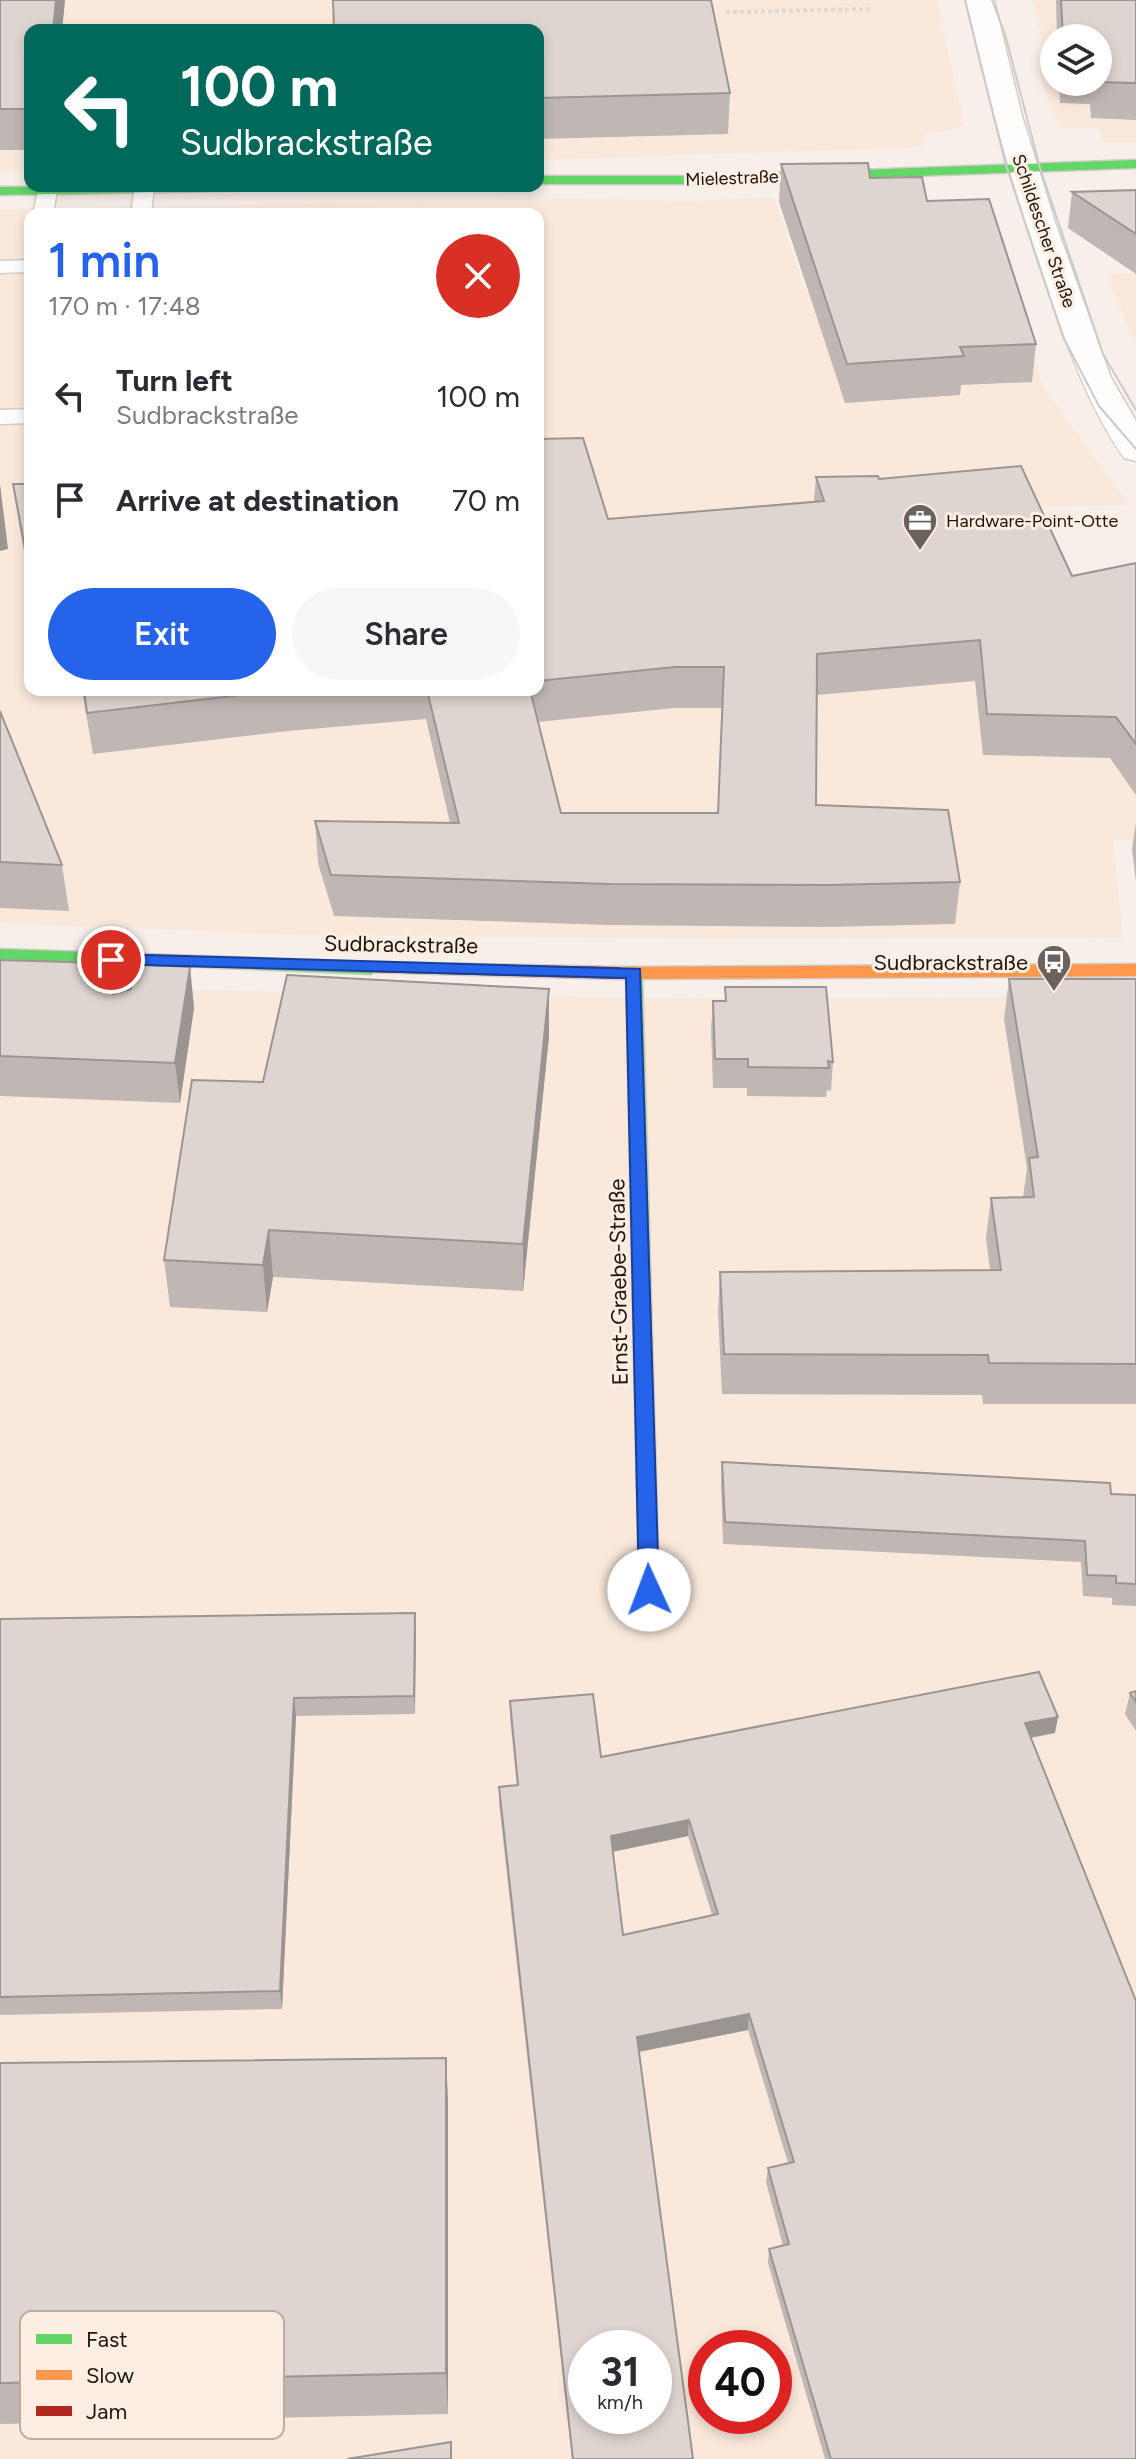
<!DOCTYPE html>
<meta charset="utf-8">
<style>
body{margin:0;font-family:Figtree,sans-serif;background:#f7f7f7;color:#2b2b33;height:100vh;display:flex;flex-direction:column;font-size:30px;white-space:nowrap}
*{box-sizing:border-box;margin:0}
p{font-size:26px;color:#7c7c81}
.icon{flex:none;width:44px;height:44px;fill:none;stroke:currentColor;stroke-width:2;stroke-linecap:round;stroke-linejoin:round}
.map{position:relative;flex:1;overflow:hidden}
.drawer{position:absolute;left:24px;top:208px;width:520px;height:488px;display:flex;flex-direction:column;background:#fff;border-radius:16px;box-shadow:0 4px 12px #0003}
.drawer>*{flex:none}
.top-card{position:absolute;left:24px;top:24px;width:520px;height:168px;border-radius:16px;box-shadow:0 4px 12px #0003;background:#00695c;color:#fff;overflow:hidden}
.tools{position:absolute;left:1040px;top:24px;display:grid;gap:16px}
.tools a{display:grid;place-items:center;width:72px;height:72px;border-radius:50%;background:#fff;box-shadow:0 4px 12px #0003;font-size:40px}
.speed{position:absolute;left:568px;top:2330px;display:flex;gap:16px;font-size:40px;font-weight:700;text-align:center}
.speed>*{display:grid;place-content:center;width:104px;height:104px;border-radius:50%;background:#fff;box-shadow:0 4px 12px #0003;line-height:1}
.speed small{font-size:20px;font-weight:400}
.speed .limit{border:12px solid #d22;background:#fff;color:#111}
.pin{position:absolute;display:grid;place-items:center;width:68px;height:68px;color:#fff;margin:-34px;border:4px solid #fff;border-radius:50%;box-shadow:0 2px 8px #0007}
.me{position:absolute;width:88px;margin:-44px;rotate:358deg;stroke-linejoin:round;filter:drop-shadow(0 0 6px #0008)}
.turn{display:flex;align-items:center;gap:28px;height:168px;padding:0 24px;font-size:36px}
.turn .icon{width:104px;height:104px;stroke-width:2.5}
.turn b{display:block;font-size:56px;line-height:68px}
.round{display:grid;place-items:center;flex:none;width:84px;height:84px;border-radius:42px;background:#f7f7f7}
.summary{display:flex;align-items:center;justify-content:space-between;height:136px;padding:0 24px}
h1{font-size:48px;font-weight:600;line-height:60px;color:#2563eb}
.action{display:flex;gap:16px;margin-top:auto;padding:16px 24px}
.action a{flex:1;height:92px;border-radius:48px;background:#2563eb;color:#fff;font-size:32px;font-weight:600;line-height:92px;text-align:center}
.action a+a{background:#f7f7f7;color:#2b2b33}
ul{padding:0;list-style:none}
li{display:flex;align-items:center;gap:24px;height:104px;padding:0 24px}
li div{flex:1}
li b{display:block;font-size:30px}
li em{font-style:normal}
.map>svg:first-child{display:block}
</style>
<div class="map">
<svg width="1136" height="2459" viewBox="0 0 1136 2459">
<rect width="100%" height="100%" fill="#f7efe9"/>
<path fill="#fae9db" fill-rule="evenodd" d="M0 0H937L964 125 949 131 924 132 927 139 920 147 538 160V30H30V171L0 172Z
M1032 0H1136V142H1104L1099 128H1062L1054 117 1040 74V55L1043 44ZM1054 38H1098V82H1054Z
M774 197 807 295 1009 283 1044 388 1129 505 1020 508 1136 667V840H1113L1123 938 710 939 302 935 0 923V210L548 198 688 201ZM30 214H538V690H30Z
M1136 273V346L1106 275Z
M0 982 302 993 678 998 1136 997V2459H0ZM586 2348H654V2416H586ZM706 2348H774V2416H706Z"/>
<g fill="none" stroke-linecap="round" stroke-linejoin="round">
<defs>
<path id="lane" d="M39 186H55L57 190 53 214H33Z
M135 186 154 188 151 214H131Z
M30 260V272L0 273V261Z
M30 409V423L0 424V410Z"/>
<path id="street" d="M966 0H994L1022 116 1055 222 1111 378 1136 421V461L1124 458C1088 406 1068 347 1047 287 1014 192 988 98 966 0Z"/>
<path id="fast" d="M1136 160V168L691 184H538V176H691Z
M274 186 268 190 0 195V187Z
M0 949 371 962 379 968 371 974 0 959Z
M634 967 642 973 659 1590 656 1596 649 1598 642 1596 639 1590 626 973Z"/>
<path id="slow" d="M1136 964V976L619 979 611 973 619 967Z"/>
<path id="jam" d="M371 962 619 967 627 973 619 979 365 972 363 968Z"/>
</defs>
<use href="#lane" stroke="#d4ccc6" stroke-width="3"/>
<use href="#street" stroke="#d4ccc6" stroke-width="3"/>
<use href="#fast" stroke="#d4ccc6" stroke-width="3"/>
<use href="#slow" stroke="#d4ccc6" stroke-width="3"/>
<use href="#jam" stroke="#d4ccc6" stroke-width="3"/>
<path stroke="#dcdad8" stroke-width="4" stroke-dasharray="4 3" stroke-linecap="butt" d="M726 12 871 9"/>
<use href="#lane" fill="#fefdfc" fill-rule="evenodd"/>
<use href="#street" fill="#fefdfc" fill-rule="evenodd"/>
<use href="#fast" fill="#63d668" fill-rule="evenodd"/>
<use href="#slow" fill="#ff974d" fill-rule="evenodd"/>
<use href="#jam" fill="#b3261e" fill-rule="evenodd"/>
<path stroke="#cccac8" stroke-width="2" d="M965 0 1005 162 1063 337 1099 406 1136 449
M992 0 1005 34 1040 168 1103 354 1136 410"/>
</g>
<path fill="#bfb7b3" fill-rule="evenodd" d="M0 0H65L62 30H30V150H0Z
M1056 0H1136V120L1091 118 1090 104 1060 103 1059 82H1098V38H1057Z
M538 30 730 93 728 134 538 139Z
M781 164 870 178 927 201 1036 344 1032 382 961 385 960 395 845 403 779 202Z
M1136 190V274L1068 228 1072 192Z
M538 439 608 519 814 501 816 477 879 479 1072 576 1136 563V795L1110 758 983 755 975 681 817 695 816 805 960 882 955 924 825 927 608 925 334 916 318 863 315 821 450 823 426 719 288 731 93 754 82 690H538ZM674 708H722L718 813H561L538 722Z
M13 484H30V584L19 524Z
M0 711 62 865 69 911 0 908Z
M1136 822V882L1132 849Z
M0 960 113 994 131 989 127 964 190 967 194 1008 180 1103 0 1096Z
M1009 979H1136V1404H983L982 1395 722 1394 718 1312 720 1272 990 1270 986 1238 991 1198H1023L1027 1168 1004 1019Z
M725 987 833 1062 831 1091 827 1090 826 1097 747 1096V1088H713L711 1030 713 1001H725Z
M549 1036 523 1291 273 1277 267 1312 170 1307 164 1260 263 1082Z
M722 1462 1136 1495V1606L1112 1605V1598L1083 1596 1081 1562 723 1544 721 1484Z
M415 1613V1714L296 1716 282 2009 0 2015V1619Z
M1136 1691V1731L1125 1714 1130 1693Z
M510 1701 601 1757 1055 1733 1031 1738 1136 2459H825L768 2263 769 2249 783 2246 766 2182 768 2168 788 2163 748 2030 639 2052 693 2459H572L499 1803V1787L517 1785 510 1717ZM688 1836 712 1915 623 1935 613 1852Z
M446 2058 448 2102V2414L0 2424V2063Z"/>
<path fill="#9b9592" d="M56 0H65L62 30H53Z
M0 484 8 549 0 551Z
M190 967 194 1008 180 1103 175 1063Z
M549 989V1036L523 1291V1244Z
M269 1230 273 1277 267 1312 263 1265Z
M415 1613 416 1631 415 1714 414 1696Z
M294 1698 296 1716 282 2009 280 1991Z
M1058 1717 1055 1733 1022 1739 1025 1723Z
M689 1820 688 1836 611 1852V1836Z
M749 2014 748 2030 637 2052V2037Z
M446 2058 448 2102V2414L446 2373Z"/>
<path fill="#ded5d0" stroke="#9b9592" stroke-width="2" fill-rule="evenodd" d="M0 0H56L53 30H30V109H0Z
M333 0H711L730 93 538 98V30H334Z
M1061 0H1136V83L1098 82V38H1063Z
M868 163 870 178 922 177 927 201 989 199 1036 344 960 347 964 356 847 364 781 164Z
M1136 190V234L1072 192Z
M583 438 608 519 824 501 816 477 878 476 879 479 1021 466 1072 576 1136 563V744L1116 717 987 714 980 640 817 654 816 805 948 810 960 882 828 885 609 884 331 875 315 821 459 823 427 690H530L561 813H718L724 667H675L538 681V439Z
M13 484H30V575Z
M84 690H283L87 713Z
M0 711 62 865 0 862Z
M0 960 100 963 113 994 131 989 127 964 190 967 175 1063 0 1056Z
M287 975 549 989 523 1244 269 1230 263 1265 164 1260 192 1080 263 1082Z
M1009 979H1136V1364L989 1363 988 1355 724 1354 720 1272 1001 1270 991 1198 1034 1197 1029 1158 1038 1157Z
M725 987H826L833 1062 828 1061 829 1068 748 1067V1059H715L713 1001H726Z
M722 1462 1110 1483 1111 1494 1136 1495V1584L1116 1583V1576L1087 1575 1085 1541 725 1522Z
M415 1613 414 1696 294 1698 280 1991 0 1997V1619Z
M1039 1672 1058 1717 1025 1723 1136 2001V2459H831L769 2249 789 2244 768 2168 794 2162 749 2014 637 2037 693 2459H573L499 1787 518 1785 510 1701 593 1694 601 1757ZM689 1820 718 1914 623 1935 611 1836ZM586 2348H654V2416H586Z
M1136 1691V1702L1130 1693Z
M446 2058V2373L0 2383V2063Z
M451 2442V2459H347Z"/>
<path fill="#2563eb" stroke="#184099" stroke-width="2" d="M111 954 640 969 659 1590 656 1596H642L639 1590 626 978 105 964 103 960 105 956Z"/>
<defs>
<symbol id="office-pin" viewBox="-11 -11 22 30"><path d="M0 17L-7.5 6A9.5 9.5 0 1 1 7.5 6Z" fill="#6a625c" stroke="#fdeee3"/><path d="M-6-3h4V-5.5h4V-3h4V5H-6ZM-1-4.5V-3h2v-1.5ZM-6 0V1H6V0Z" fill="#fff"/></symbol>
<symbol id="bus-pin" viewBox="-11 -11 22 30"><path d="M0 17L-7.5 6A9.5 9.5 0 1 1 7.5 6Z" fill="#6a625c" stroke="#fdeee3"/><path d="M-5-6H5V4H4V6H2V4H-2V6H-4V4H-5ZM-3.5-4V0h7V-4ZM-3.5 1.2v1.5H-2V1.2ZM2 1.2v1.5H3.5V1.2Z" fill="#fff"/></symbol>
</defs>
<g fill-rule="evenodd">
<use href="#office-pin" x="900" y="501" width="40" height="54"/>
<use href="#bus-pin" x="1034" y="942" width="40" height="54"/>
</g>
<g text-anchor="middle" stroke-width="6" stroke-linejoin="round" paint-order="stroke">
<g font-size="18" fill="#1e1610" stroke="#fdeee3">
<text transform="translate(732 178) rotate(-2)" y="6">Mielestraße</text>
<text transform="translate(1044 231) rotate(71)" y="6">Schildescher Straße</text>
</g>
<g font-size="18" fill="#1e1610" stroke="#fdeee3" text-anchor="start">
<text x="946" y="527">Hardware-Point-Otte</text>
</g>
<g font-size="22" fill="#1e1610" stroke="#fdeee3">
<text transform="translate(401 944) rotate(1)" y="8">Sudbrackstraße</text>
<text transform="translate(618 1282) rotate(-91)" y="8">Ernst-Graebe-Straße</text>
</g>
<g font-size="22" fill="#1e1610" stroke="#fdeee3" text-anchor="end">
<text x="1028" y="970">Sudbrackstraße</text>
</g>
</g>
<rect x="20" y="2311" width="264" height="128" rx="12" fill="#fdeee3" stroke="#baada4" stroke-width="2"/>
<rect x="36" y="2334" width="36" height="10" fill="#63d668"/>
<rect x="36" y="2370" width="36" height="10" fill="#ff974d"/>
<rect x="36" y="2406" width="36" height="10" fill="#b3261e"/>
<g font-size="22" fill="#1e1610">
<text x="86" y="2347">Fast</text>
<text x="86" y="2383">Slow</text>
<text x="86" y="2419">Jam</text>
</g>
</svg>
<div class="tools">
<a><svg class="icon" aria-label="layers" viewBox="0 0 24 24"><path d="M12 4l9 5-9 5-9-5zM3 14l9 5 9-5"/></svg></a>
</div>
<div class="speed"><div>31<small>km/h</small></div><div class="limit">40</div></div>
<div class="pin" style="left:111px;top:960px;background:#d93025"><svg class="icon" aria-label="arrive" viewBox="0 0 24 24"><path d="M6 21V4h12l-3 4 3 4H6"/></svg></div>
<svg class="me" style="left:649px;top:1590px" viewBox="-20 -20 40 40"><circle r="19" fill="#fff"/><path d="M0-13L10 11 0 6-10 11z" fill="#2563eb"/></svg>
<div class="top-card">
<div class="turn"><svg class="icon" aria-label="left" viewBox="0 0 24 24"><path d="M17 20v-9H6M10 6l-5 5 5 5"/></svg><div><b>100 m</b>Sudbrackstraße</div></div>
</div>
<section class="drawer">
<div class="summary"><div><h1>1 min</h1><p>170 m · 17:48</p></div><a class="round" style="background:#d93025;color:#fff"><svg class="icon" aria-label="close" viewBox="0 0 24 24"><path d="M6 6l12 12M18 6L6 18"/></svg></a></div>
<ul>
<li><svg class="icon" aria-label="left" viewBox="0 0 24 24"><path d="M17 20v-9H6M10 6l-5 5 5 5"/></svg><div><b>Turn left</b><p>Sudbrackstraße</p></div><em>100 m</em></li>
<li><svg class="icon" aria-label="arrive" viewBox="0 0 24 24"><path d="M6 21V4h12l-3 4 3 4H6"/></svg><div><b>Arrive at destination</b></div><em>70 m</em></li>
</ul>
<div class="action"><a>Exit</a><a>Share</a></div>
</section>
</div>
